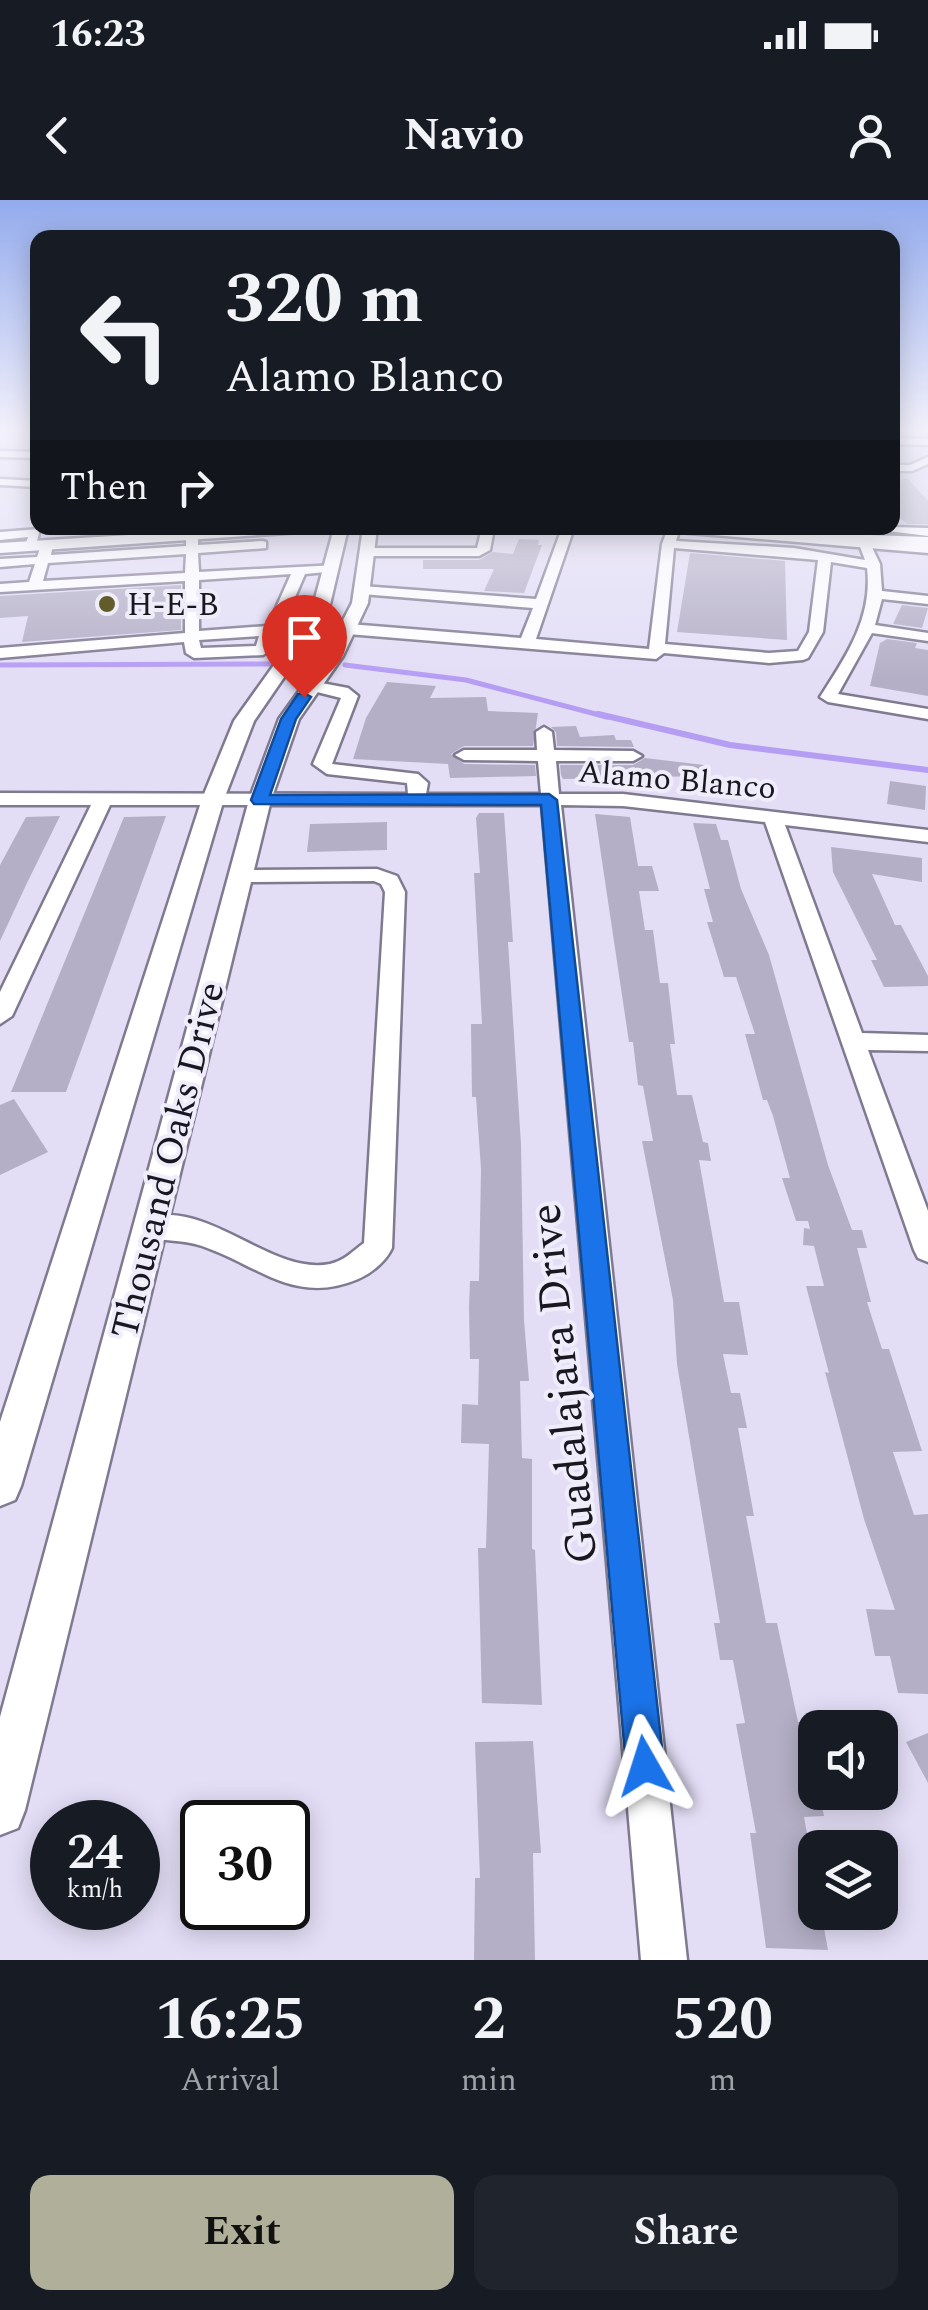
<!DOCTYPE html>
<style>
body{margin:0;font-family:Spectral,serif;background:#20242c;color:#f1f3f6;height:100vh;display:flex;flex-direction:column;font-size:38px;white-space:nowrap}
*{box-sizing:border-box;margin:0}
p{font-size:32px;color:#9ea1a6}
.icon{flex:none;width:55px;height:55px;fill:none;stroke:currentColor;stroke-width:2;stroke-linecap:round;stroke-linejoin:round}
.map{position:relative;height:1760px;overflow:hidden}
.drawer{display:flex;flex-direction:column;background:#171b24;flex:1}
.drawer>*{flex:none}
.guide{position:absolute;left:30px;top:30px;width:870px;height:305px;border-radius:20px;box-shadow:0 5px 25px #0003;background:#171b24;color:#f1f3f6;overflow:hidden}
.tools{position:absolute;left:798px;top:1510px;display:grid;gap:20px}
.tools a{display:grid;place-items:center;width:100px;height:100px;border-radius:20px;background:#171b24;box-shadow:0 5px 25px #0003;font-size:50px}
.speed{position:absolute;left:30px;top:1600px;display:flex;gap:20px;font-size:50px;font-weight:700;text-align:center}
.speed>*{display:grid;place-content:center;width:130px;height:130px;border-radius:50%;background:#171b24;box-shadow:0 5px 25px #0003;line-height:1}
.speed small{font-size:25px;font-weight:400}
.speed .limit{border:5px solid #111;border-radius:15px;background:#fff;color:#111}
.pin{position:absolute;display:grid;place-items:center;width:85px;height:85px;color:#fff;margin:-102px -42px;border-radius:50% 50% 50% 0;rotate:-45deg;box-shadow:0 0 10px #0007}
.pin .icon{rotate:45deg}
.me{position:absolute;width:110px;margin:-55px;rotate:354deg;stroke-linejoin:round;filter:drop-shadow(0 0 8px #0008)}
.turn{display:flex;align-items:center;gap:35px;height:210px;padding:0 30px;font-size:45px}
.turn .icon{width:130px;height:130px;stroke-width:2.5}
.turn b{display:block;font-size:70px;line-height:85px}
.then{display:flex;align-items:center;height:95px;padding:0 30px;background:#0003;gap:20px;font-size:38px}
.eta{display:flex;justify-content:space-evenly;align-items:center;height:170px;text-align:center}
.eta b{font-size:60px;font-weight:700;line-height:70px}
.action{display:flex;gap:20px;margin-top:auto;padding:20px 30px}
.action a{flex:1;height:115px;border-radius:20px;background:#b0af9a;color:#111;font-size:40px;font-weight:700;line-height:115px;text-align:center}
.action a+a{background:#20242c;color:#f1f3f6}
.status{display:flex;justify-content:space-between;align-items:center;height:70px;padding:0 50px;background:#171b24;direction:ltr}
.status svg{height:28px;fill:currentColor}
header{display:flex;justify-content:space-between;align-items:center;height:130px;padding:0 30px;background:#171b24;font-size:45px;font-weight:700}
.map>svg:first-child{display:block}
</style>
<div class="status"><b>16:23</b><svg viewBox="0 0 49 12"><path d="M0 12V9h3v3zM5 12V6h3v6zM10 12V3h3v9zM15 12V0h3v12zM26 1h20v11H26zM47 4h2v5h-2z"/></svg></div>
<header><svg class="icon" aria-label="back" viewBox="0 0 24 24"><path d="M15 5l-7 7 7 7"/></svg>Navio<svg class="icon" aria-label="person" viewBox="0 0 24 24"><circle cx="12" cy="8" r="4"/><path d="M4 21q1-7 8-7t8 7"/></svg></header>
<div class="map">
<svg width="928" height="1760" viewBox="0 0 928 1760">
<rect width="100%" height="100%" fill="#e3def6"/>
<path fill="#d7d0ef" d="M893 245 928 246V336L805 328H892Z"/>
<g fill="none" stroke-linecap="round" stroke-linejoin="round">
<path stroke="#b59df4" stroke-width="5" d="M0 465 273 464
M345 465 466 480 607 517"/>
<path stroke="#b59df4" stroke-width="6" d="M598 514 730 545 928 570"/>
</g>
<path fill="#b4afc6" d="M892 279H908L928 301V324H908L892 313Z
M519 339 539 340 538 345H542L524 393 484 391 494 369H423V360H479L493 352 513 354Z
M690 353 785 361 787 440 677 432Z
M181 385V430L22 442 28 416 0 418V396Z
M902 405 928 408 922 428 893 424Z
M887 439 917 443 915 448 928 450V496L870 486 880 443Z
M387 482 436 486 430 498 486 497 488 511 538 513 533 546H464L451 554 464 564 535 565 536 576 450 578 448 564 353 559 366 518Z
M576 526 580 537 614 535 616 540H631L634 547 557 546 556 532 551 527Z
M645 558 704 565 703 576 563 579 561 575 560 565H633Z
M890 581 926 586 925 610 887 604Z
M479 613H504L513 742H508L521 944 524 1120 529 1181H520L522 1258 532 1259V1349L535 1350 542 1505 482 1503 478 1348H486L489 1244 461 1243 462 1204 478 1205 479 1159H470L469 1108 470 1081H479L481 969 476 897H472L471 824H482L474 673H480L476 618Z
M595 614 630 617 638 666H652L659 691H639L645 730H653L660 783H668L675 844H670L677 895H692L703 942 708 943 711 961 699 960 724 1102H739L748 1155 723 1154 731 1193H740L747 1228H738L754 1316H746L766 1423H777L798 1522H803L815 1576V1592H819L824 1616 804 1617 815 1676V1712H821L828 1750 766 1748 750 1633H756L736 1524 745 1523 733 1460H720L714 1423H720L677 1164 673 1100 642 941H653L643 886 638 885 633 842H629Z
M60 616 27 683 0 741V665L26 617Z
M166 616 66 892H11L124 617Z
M387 622V650L307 652 310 624Z
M693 623 716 624 721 640H728L741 689 769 755 828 965 852 1030H862L867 1048H857L871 1102H867L882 1149H889L922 1251 893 1252 914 1315 928 1314V1494L898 1493 890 1456H875L866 1409 895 1410 864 1319 825 1172 829 1173 806 1086H824L814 1046 803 1045 804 1028 810 1029 808 1021H796L782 978H790L773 916 767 900H763L745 834H755L736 777H724L707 722H713L704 689H710Z
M831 647 922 658V682L872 674 895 725H901L928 776V786L884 787 871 760H877L833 672Z
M14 899 48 952 0 975V905Z
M928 1533V1583L906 1542Z
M533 1541 541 1653H533L535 1760H474L475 1678H480L475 1542Z"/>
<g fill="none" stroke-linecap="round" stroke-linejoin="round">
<defs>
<path id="minor" d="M892 238 928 239V245L892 244Z
M0 251 38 252V258L0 257Z
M928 257V264L912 271H892V265H910Z
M0 279 38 281V287L0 285Z
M892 327 928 328V336L880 330Z
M482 328H494L490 350 479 356H367L361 352 367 348H477Z
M562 328H574L536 439 649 449 662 344 668 328H680L676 341 794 348 865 360 859 344 869 341 880 364 882 391 928 396V404L882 399 875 425 928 433V441L872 433 838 494 928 509V519L828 502 820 497C846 457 873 417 867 368L831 362 823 432 808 458 803 460 769 463 664 453 656 459 311 431 274 434 271 450 263 455 194 458 186 453 184 442 0 458V448L185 433V381L0 392V384L29 382 35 364 0 367V359L37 357 41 345 47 341 53 345 51 355 186 346V335L192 331 198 335V345L262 341 266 342V348L198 353 199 372 337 365V371L305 374 283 425 349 424 521 438 533 408 362 394 355 390 362 386 536 399ZM674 348 818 360 809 432 798 451 769 453 665 444ZM186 354 185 373 43 381 48 363ZM291 374 268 426 199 431V380ZM259 436 256 446 201 448 199 440Z
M40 329 35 349 25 346 28 337 0 340V332Z
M311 481 348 488 358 496 332 564 418 574 428 583 426 594H541L538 561 464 560 455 555 464 550H537L536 532 544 527 552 532 554 550 633 551 642 556 633 561H556L559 594H623L928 630V642L785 625 862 833 928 835V851L868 850 928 1011V1062L918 1058 914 1050 765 622 623 606 561 605 687 1760H641L542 605H110L12 816 0 824V792L91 605H0V593L408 594 407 583 327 574 313 564 341 498 305 489V483Z
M377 669 397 676 405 692 392 1048C386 1061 372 1073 358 1079 295 1106 258 1065 202 1046 182 1039 160 1042 140 1035L136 1027 140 1019C208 996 269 1076 330 1064 344 1061 353 1051 364 1043L385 692 381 684 374 681 240 682 230 676 240 670Z"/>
<path id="major" d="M242 328H308L301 332 0 353V343Z
M334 328H348L328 413 254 521 224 599 21 1286 15 1300 0 1306V1222L202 599 234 521 311 413Z
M363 328H377L368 403 343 456 299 519 271 600 25 1610 18 1628 0 1635V1517L249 600 279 519 325 455 352 403Z
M671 328 928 337V353L678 332Z"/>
</defs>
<use href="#minor" stroke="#7f7a90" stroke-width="5"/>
<use href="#major" stroke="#7f7a90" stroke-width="5"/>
<use href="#minor" fill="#fff" fill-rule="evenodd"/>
<use href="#major" fill="#fff" fill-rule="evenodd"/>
</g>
<linearGradient id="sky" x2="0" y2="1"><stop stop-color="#93abed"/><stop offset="0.48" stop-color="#f2f0fb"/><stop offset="1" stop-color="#f2f0fb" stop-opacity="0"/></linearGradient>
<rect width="928" height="479" fill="url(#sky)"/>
<path fill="#1a73e8" stroke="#114b97" stroke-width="2.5" d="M304 493 311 497 296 519 270 595 549 594 557 600 664 1566 658 1580 645 1585 632 1580 626 1566 541 605 254 604 251 600 281 519 298 494Z"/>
<circle fill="#615c29" stroke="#f0edfb" stroke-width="4" cx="107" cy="404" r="10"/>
<g text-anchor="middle" stroke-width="8" stroke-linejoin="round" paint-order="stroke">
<g font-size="32" fill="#191720" stroke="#f0edfb" text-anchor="start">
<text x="127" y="415">H-E-B</text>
</g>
<g font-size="32" fill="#191720" stroke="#f0edfb">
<text transform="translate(677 579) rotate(5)" y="11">Alamo Blanco</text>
</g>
<g font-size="38" fill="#191720" stroke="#f0edfb">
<text transform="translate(167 960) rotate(-76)" y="13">Thousand Oaks Drive</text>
</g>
<g font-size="45" fill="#191720" stroke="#f0edfb">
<text transform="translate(562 1184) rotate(-96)" y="16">Guadalajara Drive</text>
</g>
</g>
</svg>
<div class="tools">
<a><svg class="icon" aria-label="sound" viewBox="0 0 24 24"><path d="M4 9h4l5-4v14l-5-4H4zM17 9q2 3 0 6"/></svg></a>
<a><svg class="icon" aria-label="layers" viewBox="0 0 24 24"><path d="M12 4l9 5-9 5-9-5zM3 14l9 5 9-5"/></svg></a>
</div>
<div class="speed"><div>24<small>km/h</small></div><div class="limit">30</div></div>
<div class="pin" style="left:304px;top:497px;background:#d93025"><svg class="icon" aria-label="arrive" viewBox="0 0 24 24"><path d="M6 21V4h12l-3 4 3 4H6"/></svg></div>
<svg class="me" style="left:645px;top:1566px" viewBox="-20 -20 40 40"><path d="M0-17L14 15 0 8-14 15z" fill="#1a73e8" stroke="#fff" stroke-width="4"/></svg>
<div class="guide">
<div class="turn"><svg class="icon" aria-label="left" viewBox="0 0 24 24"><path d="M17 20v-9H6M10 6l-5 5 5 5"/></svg><div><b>320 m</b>Alamo Blanco</div></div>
<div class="then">Then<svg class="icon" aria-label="right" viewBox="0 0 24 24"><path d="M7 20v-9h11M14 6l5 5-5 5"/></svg></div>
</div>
</div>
<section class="drawer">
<div class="eta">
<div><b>16:25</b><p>Arrival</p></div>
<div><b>2</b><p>min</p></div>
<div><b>520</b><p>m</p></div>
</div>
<div class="action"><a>Exit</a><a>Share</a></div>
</section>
